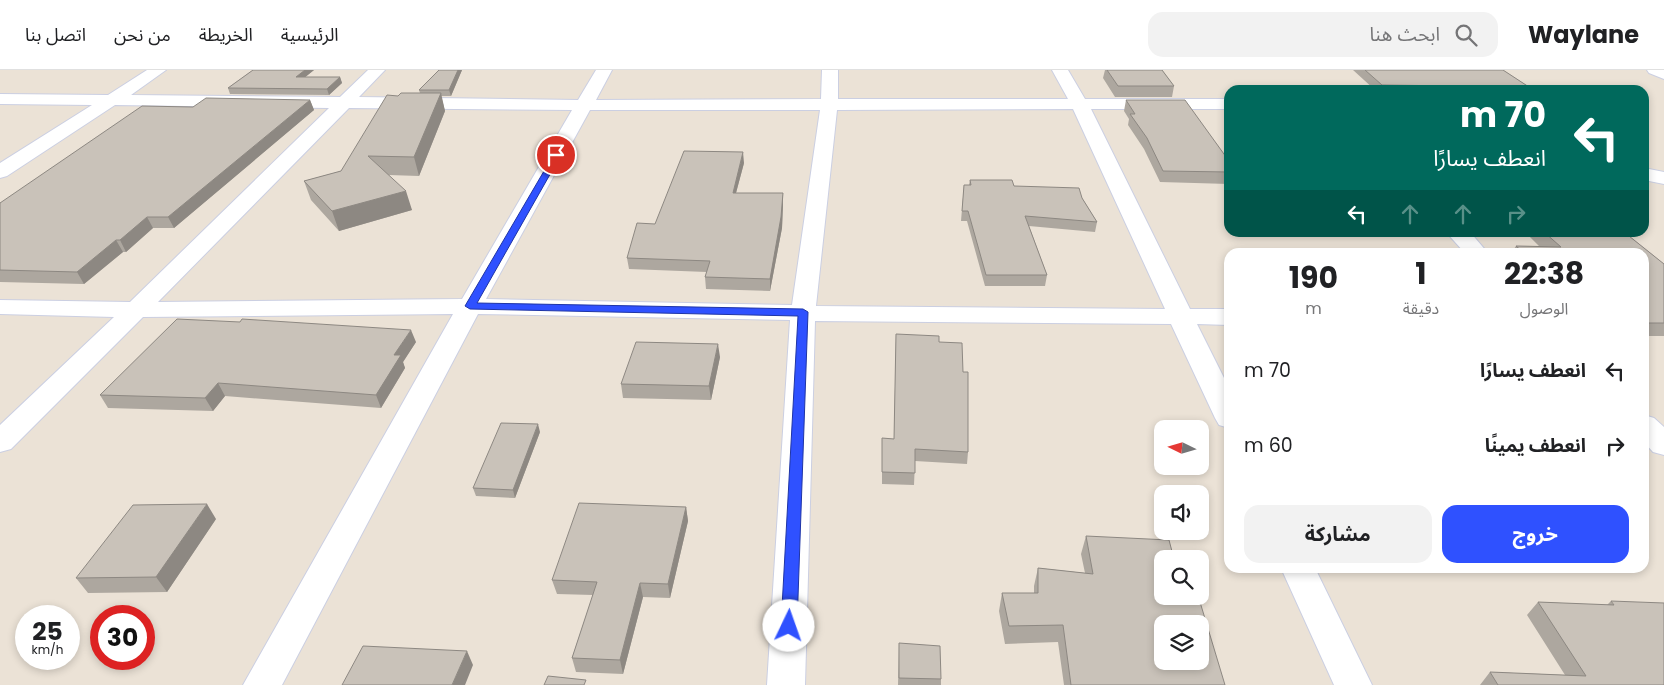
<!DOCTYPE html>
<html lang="ar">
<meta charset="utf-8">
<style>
body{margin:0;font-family:Poppins,"Noto Sans Arabic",sans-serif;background:#f2f2f2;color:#202124;direction:rtl;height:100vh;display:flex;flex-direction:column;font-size:19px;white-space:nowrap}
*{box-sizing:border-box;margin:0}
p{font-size:16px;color:#757577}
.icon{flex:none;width:28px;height:28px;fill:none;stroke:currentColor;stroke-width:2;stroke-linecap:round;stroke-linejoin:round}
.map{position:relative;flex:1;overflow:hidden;direction:ltr}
.sheet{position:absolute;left:1224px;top:178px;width:425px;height:325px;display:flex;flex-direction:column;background:#fff;border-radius:15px;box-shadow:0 2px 8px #0003;direction:rtl}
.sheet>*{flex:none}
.top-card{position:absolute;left:1224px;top:15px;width:425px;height:152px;border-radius:15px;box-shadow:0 2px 8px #0003;direction:rtl;background:#00695c;color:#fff;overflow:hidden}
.needle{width:32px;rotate:275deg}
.fabs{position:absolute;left:1154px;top:350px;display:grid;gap:10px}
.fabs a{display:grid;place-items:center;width:55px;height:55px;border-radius:10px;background:#fff;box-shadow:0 2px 8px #0003;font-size:25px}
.speed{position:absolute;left:15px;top:535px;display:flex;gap:10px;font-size:25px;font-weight:700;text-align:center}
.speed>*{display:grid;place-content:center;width:65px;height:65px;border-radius:50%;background:#fff;box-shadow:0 2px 8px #0003;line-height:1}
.speed small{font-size:12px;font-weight:400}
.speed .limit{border:8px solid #d22;background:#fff;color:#111}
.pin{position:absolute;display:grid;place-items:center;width:42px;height:42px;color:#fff;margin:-21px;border:2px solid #fff;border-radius:50%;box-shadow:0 1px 5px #0007}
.me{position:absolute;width:55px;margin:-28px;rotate:3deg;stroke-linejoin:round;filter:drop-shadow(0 0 4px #0008)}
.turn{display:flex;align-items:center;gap:18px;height:105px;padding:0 20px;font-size:22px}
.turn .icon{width:65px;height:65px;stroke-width:2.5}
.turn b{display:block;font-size:35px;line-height:42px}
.lanes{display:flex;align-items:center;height:48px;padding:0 20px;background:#0003;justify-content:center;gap:25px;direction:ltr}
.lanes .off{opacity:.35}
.eta{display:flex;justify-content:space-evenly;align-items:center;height:85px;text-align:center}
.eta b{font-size:30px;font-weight:700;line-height:35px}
.button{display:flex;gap:10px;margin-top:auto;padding:10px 20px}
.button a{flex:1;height:58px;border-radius:15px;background:#2f51ff;color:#fff;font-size:20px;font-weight:700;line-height:58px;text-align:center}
.button a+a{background:#f2f2f2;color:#202124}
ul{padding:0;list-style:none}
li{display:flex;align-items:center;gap:15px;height:75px;padding:0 20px}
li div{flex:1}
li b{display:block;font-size:19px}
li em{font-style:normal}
header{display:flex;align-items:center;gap:30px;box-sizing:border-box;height:70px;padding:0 25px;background:#fff;border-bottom:1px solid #e0e0e0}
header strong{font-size:24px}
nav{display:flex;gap:28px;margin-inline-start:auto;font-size:18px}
.search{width:350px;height:45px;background:#f2f2f2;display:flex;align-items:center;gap:12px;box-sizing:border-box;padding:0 18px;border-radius:15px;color:#757577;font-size:19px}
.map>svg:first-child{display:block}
</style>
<header>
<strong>Waylane</strong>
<div class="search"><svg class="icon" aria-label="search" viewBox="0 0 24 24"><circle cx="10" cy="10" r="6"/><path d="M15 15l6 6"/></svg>ابحث هنا</div>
<nav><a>الرئيسية</a><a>الخريطة</a><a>من نحن</a><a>اتصل بنا</a></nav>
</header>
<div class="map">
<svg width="1664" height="615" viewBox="0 0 1664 615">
<rect width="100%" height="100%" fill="#ebe2d6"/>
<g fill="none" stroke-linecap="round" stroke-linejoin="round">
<defs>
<path id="minor" d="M147 0H166L131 25 340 27 368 0H385L359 27 578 30 596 0H612L596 30 821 29 822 0H838V29H1068L1052 0H1068L1085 29H1229V39H1091L1190 239H1229V255L1197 254 1229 318V358L1219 355 1215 348 1171 254 815 251 805 615H767L790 250 478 244 282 615H243L453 244 143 247 11 379 0 382V355L114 247 0 244V230L130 232 329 38 115 35 7 106 0 108V93L92 35 0 34V24L108 25ZM349 38 572 40 462 229 158 232ZM1073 39 1165 239 816 236 837 40ZM590 40H820L792 235 486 229Z
M1647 0H1664V9L1649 3Z
M1644 98 1664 102V114L1644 110Z
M1446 162H1470L1487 182H1464Z
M1644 345 1654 348 1664 357V385L1653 382 1644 372Z
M1281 498H1315L1372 615H1334Z"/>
</defs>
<use href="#minor" stroke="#cbcfe2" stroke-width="2"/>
<use href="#minor" fill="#fff" fill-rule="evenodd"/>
</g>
<path fill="#ada79f" d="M253 0H314L305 7H340L342 13 329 25 230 24 228 18Z
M439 0H462L451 26H441L445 41 419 106 389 105 412 140 339 161 311 130 304 111 341 101 398 26 420 23 419 20Z
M1105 0H1162L1174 16 1172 27H1115L1103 8Z
M1353 0H1503L1529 17 1527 20H1375Z
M310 30 314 40 174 158H153L126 182H123L84 214 0 212V133Z
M1126 30 1229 91V114L1160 112 1144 79 1128 55 1129 49 1124 41Z
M744 93 736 123H783V134L782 158 770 221 706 219 705 207 707 202 629 199 627 188 655 154Z
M970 110 1082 128 1097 152 1095 162 1029 156 1047 205 1045 216H985L967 151H961L964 115H969Z
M1525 162H1624L1664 194V266H1644V182H1512L1516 176 1540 177Z
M896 264 939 272 968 382 967 394 915 391 914 415 882 414V368L894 369Z
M416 272 403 292 405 298 381 338 225 326 213 341 108 338 100 325Z
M720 287 711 330 623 328 621 314Z
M540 362 515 428 476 426 473 418Z
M686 437 688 451 670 528 643 527 623 604 576 602 572 588 593 525 557 524 552 510Z
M216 449 167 522 88 523 76 508Z
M1086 466 1187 531 1225 615H1064L1058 572 1005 574 999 541 1002 523H1034V516L1038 498 1085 503 1081 484Z
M1611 531 1664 615H1480L1490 602 1565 605 1527 545 1538 532 1607 535Z
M899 573 941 609V615H898Z"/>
<path fill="#8d8882" d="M305 0H314L298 13 296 7Z
M458 0H462L451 26 449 20Z
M340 7 342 13 329 25 327 19Z
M441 23 445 41 419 106 414 87Z
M310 30 314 40 174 158 168 147Z
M743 82 744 93 733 134V123Z
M406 121 412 140 339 161 332 141Z
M783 123V134L782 158 770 221V209Z
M147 147 153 158 126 182 120 170Z
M116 170 123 182 84 214 77 202Z
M411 260 416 272 403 292 405 298 381 338 376 325 394 285Z
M718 274 720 287 711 330 709 316Z
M218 313 225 326 213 341 205 328Z
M538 354 540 362 515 428 513 420Z
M207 434 216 449 167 522 156 507Z
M686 437 688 451 670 528 668 514Z
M640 513 643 527 623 604 620 590Z
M467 581 473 595 465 615H452Z"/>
<path fill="#c9c2b9" stroke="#8d8882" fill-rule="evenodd" d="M253 0H305L296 7H340L327 19 228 18Z
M439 0H458L449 20H419Z
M1107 0H1162L1174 16H1118Z
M1365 0H1503L1529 17 1382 15Z
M401 23H441L414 87 368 86 406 121 332 141 304 111 341 101 387 25 398 26Z
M206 28 310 30 168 147H147L120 170H116L77 202 0 200V133L142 36 193 37Z
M1126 30H1185L1229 91V102L1163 101 1147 68 1130 44H1135Z
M684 81 743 82 733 123H783L781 147 770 209 705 207 710 191 627 188 637 153 655 154Z
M970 110H1012L1014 116 1079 118 1082 128 1097 152 1025 146 1047 205H986L968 141H962L964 115H971Z
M1544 162H1624L1664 194V253H1644V182H1523L1516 176 1561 177Z
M177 249 240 252 242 249 411 260 394 285H401L376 325 218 313 205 328 100 325Z
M896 264 939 266V272L962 273 963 302H968V382L915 379V403L882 402V368L894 369Z
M636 272 718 274 709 316 621 314Z
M501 353 538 354 513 420 473 418Z
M579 433 686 437 668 514 640 513 620 590 572 588 597 512 552 510Z
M207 434 156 507 76 508 133 435Z
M1086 466 1169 470 1174 489H1162V526H1186L1187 531 1200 532 1225 615H1071L1063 555 1009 556 1002 523H1038V498L1093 504ZM1162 554H1200V591H1162Z
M1611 531 1664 533V615H1498L1490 602 1586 606 1538 532 1614 535Z
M899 573 940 576 941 609 899 608Z
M363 576 467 581 452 615H342Z
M548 606 586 610 584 615H544Z"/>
<path fill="#2f51ff" stroke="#1f35a6" d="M554 84 561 85 477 233 803 239 808 242 797 556 794 561 789 563 784 561 781 556 798 246 470 239 465 236Z"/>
</svg>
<div class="fabs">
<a><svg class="needle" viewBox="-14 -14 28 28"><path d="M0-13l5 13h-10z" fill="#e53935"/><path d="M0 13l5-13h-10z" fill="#757577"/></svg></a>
<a><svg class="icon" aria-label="sound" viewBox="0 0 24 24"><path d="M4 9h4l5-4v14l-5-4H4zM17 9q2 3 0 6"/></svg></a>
<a><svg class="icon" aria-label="search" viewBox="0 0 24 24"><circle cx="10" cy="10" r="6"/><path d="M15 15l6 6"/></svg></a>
<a><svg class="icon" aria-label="layers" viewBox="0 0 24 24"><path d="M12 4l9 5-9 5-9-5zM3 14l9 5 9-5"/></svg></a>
</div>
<div class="speed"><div>25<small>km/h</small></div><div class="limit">30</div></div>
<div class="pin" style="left:556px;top:85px;background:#d93025"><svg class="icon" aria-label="arrive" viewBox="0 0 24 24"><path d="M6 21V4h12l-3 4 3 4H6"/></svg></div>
<svg class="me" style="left:789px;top:556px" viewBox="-20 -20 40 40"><circle r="19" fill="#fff"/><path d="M0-13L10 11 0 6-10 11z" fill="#2f51ff"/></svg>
<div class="top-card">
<div class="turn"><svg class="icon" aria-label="left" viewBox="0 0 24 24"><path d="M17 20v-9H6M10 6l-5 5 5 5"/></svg><div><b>70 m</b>انعطف يسارًا</div></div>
<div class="lanes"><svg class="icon" aria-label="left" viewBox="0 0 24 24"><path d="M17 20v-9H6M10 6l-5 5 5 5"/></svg><svg class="icon off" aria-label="ahead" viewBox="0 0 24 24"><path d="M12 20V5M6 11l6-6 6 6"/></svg><svg class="icon off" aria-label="ahead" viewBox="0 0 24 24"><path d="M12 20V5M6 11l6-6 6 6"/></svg><svg class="icon off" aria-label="right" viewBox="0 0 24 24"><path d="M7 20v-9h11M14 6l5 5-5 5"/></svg></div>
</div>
<section class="sheet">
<div class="eta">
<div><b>22:38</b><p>الوصول</p></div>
<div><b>1</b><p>دقيقة</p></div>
<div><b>190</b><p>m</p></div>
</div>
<ul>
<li><svg class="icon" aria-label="left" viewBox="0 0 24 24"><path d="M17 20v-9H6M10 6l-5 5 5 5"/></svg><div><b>انعطف يسارًا</b></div><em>70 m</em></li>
<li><svg class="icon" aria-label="right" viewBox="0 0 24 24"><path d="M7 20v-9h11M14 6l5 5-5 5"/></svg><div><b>انعطف يمينًا</b></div><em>60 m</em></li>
</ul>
<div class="button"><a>خروج</a><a>مشاركة</a></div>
</section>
</div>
